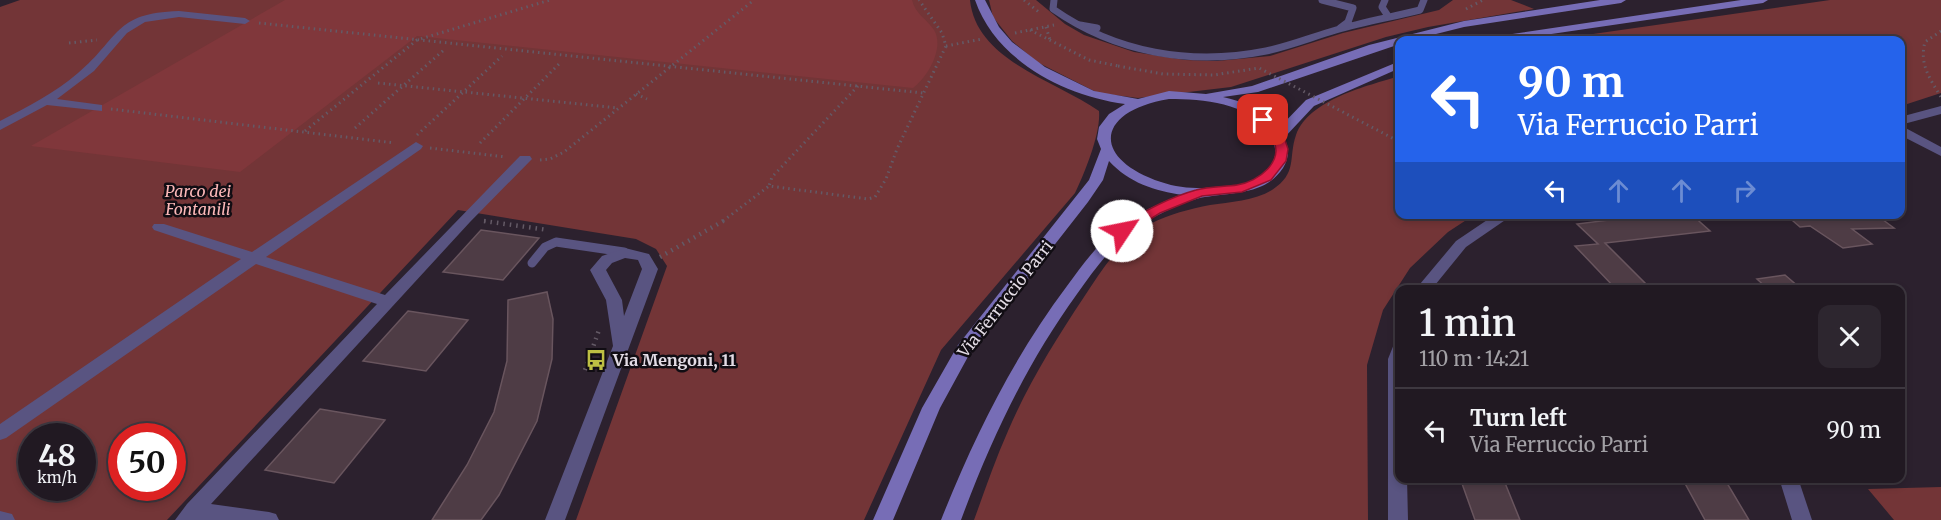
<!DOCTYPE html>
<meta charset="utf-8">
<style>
body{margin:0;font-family:Merriweather,serif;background:#2d262f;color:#f1f3f6;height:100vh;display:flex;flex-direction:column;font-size:22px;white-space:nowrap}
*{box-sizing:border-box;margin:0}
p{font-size:20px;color:#a2a0a5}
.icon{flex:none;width:33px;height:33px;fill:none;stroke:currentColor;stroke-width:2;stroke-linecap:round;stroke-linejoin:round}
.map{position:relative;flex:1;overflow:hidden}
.panel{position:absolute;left:1395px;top:285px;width:510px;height:198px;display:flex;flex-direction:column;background:#211922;border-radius:12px;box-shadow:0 3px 9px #0003,0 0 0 2px #3e3840}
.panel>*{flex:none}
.guide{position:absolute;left:1395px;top:36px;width:510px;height:183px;border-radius:12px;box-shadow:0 3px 9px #0003,0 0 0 2px #3e3840;background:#2563eb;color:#fff;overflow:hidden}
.speed{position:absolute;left:18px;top:423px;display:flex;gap:12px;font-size:30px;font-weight:700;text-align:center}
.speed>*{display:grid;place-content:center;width:78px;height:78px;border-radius:50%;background:#211922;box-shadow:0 3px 9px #0003,0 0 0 2px #3e3840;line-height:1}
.speed small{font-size:15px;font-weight:400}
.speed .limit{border:9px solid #d22;background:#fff;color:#111}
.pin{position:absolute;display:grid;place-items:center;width:51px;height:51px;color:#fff;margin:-26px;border-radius:12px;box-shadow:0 3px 9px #0006}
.me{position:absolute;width:66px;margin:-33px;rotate:56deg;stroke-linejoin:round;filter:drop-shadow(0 0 4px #0008)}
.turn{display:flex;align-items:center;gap:21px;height:126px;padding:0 24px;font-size:27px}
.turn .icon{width:78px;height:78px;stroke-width:2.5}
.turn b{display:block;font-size:42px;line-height:51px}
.lanes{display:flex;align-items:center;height:57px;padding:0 24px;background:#0003;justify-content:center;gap:30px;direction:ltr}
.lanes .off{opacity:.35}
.round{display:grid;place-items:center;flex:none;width:63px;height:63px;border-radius:12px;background:#2d262f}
.summary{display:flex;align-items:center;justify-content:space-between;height:102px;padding:0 24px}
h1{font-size:36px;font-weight:600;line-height:45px}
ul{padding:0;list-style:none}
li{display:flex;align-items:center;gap:18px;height:84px;padding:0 24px;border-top:2px solid #3e3840}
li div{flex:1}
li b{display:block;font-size:22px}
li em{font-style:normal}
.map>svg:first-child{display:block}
</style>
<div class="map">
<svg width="1941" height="520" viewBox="0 0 1941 520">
<rect width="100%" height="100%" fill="#2c212e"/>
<path fill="#733537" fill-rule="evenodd" d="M20 0H970C976 61 1057 81 1099 111 1101 133 1085 172 1075 193L941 350 864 520H576L667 266 656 249 636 239 458 210 167 520H0V7ZM32 436H82V488H32ZM122 436H172V488H122Z
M989 0H1036L1065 24 1084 35 1134 52 1185 60 1217 61 1270 56 1343 33 1439 10 1453 0H1511L1534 9 1428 27 1386 37 1231 87 1138 98 1098 93 1037 62 1012 41 993 17Z
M1830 0H1941V93L1901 106 1900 40H1551Z
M1399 76 1400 214 1474 215 1448 232 1410 268 1383 310 1367 365 1368 520H974C985 490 995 460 1008 431 1028 384 1056 339 1084 297 1101 271 1121 239 1150 224 1169 214 1190 209 1210 205 1230 202 1254 201 1272 190 1298 173 1288 158 1296 135 1309 99 1368 86 1399 76Z
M1941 487V520H1894L1868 489Z"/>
<path fill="#80373b" d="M285 0H912C915 14 927 19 934 30 945 48 927 78 913 88L417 36 240 172 31 146Z"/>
<path fill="#4e3c45" stroke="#69555e" stroke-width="1.5" d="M1657 214H1691L1710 231 1605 243 1646 284 1615 288 1575 246 1598 244 1577 224Z
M1785 214H1875L1894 228 1852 229 1872 244 1843 248 1810 226 1800 227Z
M481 230 539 238 503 280 443 272Z
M1785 275 1799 287 1808 290H1769L1757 279Z
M547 292 553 319 552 359 537 421 499 495 481 520H432L467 465 494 412 507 361 508 300Z
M408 311 468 320 426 371 363 361Z
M320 409 385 420 334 483 265 470Z
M1460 478H1503L1520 520H1475Z
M1682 478H1724L1749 520H1705Z"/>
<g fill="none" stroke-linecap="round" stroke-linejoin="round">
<path stroke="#645a66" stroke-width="3" stroke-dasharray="1.5 4" stroke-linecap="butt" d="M1024 0 1040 13
M1466 9 1483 0
M259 23 923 93
M1046 27 1050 40
M1030 30 1089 60 1118 66
M1941 31 1925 42C1919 64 1930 79 1941 97
M1015 33 1054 25
M69 43 97 40
M946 46 982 39
M378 83 618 108
M858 86 772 177 769 186 868 199 875 197 886 179 897 149 946 46 942 33 919 0
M636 94 647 99
M111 109 395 143
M355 128 445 49
M305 131 417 40 550 0
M417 135 502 56
M480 143 561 62
M430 148 506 157
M540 160 550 159 564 152 754 0
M484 221H487
M723 221 769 186"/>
<path stroke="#645a66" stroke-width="4.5" stroke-dasharray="1.5 5" stroke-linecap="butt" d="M484 221 548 230
M660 257 725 220
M585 370 600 327"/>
<path stroke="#595481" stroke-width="7" d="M1054 0 1053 9C1116 53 1191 66 1266 51 1290 46 1312 37 1336 30 1363 22 1392 17 1420 10L1424 0
M1322 0 1353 8 1348 22 1340 28
M1385 0 1382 7 1388 16
M1080 25 1097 28"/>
<path stroke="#595481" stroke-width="9" d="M532 263 545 247 556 242 624 252"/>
<path fill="#595481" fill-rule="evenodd" d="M179 11 245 18 250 21 245 24 179 17 145 22 127 33 94 71 57 99 102 105V111L47 105 0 130V121C27 107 55 93 78 73 120 38 113 13 179 11Z
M1941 106V114L1900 125V117Z
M1900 125 1941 147V156L1900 135Z
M416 142 423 146 421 149 266 257 385 295 520 156H530L532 159 470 222 211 504 269 512 276 514 279 520H175L187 504 377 304 256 264 6 438 0 440V424L241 259 154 230 152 227 154 224H164L252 252Z
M1496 214H1514L1466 247 1431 290H1415L1456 241Z
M625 248 649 254 658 269 565 520H545L613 346 606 300 590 270 602 256ZM625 258 638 260 642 269 624 316 622 300 606 270 612 263Z
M1400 342V478H1407L1408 520H1388V359L1394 344Z
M1779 478H1798L1812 520H1792Z
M0 511 12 514 15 520H0Z"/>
<path fill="#776db6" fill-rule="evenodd" d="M975 0H985L999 27 1012 42 1045 67 1094 91 1138 99 1169 91 1206 94 1252 86 1369 45 1464 21 1600 0H1626L1621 3 1464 27 1412 40H1400V44L1258 92 1223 97C1245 102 1265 111 1278 129L1306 100 1400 61V68L1314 106 1284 138C1290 148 1289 158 1283 168 1265 195 1233 192 1205 197 1189 199 1152 217 1138 226 1113 243 1095 269 1077 294 1027 363 991 439 961 520H941C974 437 1013 358 1067 286 1083 264 1100 241 1121 225 1140 210 1162 204 1183 195 1155 191 1129 183 1109 161L1103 180 1088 202 970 353 940 408 893 520H873L922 408 958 345 1089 180 1101 149 1097 139 1099 127 1109 114 1125 104C1065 96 996 61 975 0ZM1169 99C1204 99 1247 102 1269 134 1275 143 1278 154 1272 164 1263 180 1241 186 1224 187 1203 189 1181 189 1161 182 1090 158 1096 111 1169 99Z
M1741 0H1768L1763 3 1511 40H1486L1492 37Z"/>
<path stroke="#645a66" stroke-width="3" stroke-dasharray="1.5 4" stroke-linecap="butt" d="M1118 66 1163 74 1214 75 1259 68 1400 142"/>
</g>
<path fill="#e11d48" stroke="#92132f" stroke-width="1.5" d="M1259 118H1267L1284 137 1288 149 1286 161 1271 180 1242 192 1202 196 1160 213 1127 234H1117V228C1142 212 1167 198 1196 190 1209 186 1224 187 1237 185 1258 182 1286 161 1272 138 1268 131 1262 126 1257 120Z"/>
<defs>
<symbol id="bus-bare" viewBox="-9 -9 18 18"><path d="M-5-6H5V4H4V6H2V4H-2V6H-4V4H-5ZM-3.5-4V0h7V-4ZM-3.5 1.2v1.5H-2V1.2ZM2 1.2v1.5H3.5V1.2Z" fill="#bdbf43" stroke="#110d13" stroke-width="2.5" paint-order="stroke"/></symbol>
</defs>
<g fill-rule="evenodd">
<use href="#bus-bare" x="581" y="345" width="30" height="30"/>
</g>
<g text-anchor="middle" stroke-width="5" stroke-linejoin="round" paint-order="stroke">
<g font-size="16" font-style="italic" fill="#fcb8b8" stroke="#110d13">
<text x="198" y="197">Parco dei<tspan x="198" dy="18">Fontanili</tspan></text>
</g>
<g font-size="16" fill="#e3dce5" stroke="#110d13">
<text transform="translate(1005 299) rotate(-52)" y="6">Via Ferruccio Parri</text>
</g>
<g font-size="16" font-weight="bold" fill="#e3dce5" stroke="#110d13" text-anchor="start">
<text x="613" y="366">Via Mengoni, 11</text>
</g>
</g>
</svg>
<div class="speed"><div>48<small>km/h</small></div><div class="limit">50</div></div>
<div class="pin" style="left:1263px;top:120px;background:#d93025"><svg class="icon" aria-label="arrive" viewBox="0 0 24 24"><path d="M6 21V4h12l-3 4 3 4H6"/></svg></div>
<svg class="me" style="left:1122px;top:231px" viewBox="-20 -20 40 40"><circle r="19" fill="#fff"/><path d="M0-13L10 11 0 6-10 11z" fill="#e11d48"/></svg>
<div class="guide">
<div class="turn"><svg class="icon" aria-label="left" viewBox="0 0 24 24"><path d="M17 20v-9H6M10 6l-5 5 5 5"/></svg><div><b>90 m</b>Via Ferruccio Parri</div></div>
<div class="lanes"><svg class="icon" aria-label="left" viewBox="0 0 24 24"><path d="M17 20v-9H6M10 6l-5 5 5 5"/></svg><svg class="icon off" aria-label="ahead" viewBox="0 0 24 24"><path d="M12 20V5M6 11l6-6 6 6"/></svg><svg class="icon off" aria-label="ahead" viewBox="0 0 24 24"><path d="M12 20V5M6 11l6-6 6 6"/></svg><svg class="icon off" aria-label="right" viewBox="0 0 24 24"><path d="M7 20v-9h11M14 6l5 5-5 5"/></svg></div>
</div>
<section class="panel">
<div class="summary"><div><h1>1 min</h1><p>110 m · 14:21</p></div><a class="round"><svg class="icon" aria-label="close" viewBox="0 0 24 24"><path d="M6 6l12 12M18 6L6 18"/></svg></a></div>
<ul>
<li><svg class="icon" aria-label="left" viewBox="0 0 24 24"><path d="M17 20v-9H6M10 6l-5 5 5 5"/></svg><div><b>Turn left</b><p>Via Ferruccio Parri</p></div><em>90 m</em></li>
</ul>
</section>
</div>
